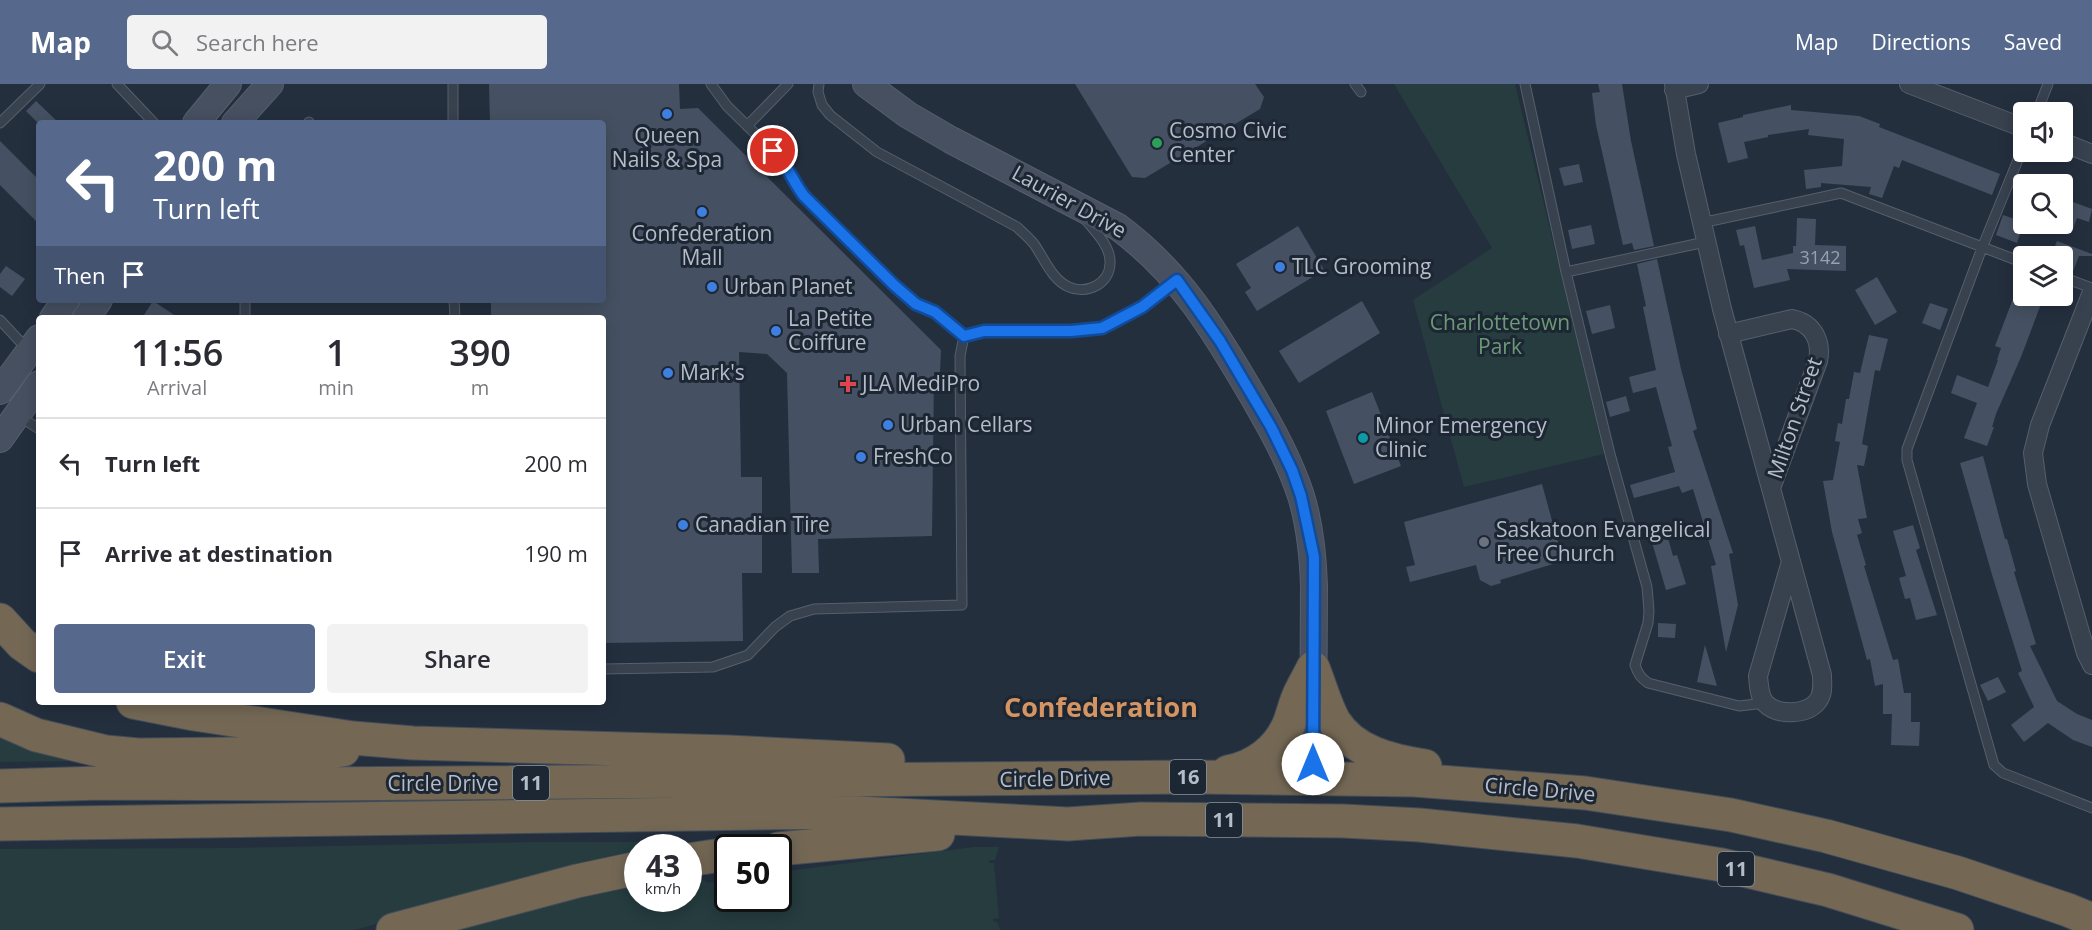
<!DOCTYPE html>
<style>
body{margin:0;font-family:"Open Sans",sans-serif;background:#f2f2f3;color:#2b2b33;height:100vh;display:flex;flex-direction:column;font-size:22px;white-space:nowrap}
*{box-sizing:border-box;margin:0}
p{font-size:20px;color:#7c7c81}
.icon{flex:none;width:33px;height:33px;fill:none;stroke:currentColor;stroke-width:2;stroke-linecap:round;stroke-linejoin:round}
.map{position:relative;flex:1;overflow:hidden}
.sheet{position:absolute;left:36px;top:231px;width:570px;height:390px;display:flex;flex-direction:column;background:#fff;border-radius:6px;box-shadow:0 3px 15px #0003}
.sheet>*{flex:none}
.top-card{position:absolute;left:36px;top:36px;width:570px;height:183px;border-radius:6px;box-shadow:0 3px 15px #0003;background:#56698c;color:#fff;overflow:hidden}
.buttons{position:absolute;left:2013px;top:18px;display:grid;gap:12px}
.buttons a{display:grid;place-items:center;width:60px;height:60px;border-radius:6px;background:#fff;box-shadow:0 3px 15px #0003;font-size:30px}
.speed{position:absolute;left:624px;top:750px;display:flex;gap:12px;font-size:30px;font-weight:700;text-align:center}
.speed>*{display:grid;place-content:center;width:78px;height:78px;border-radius:50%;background:#fff;box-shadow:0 3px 15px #0003;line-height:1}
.speed small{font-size:15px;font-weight:400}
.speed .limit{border:3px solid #111;border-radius:9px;background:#fff;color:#111}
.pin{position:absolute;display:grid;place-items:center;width:51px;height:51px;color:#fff;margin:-26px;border:3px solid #fff;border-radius:50%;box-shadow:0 2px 6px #0007}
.me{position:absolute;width:66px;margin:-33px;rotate:0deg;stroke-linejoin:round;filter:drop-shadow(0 0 4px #0008)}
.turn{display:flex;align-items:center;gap:21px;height:126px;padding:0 18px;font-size:27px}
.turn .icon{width:78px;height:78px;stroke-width:2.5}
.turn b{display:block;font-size:42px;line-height:51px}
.then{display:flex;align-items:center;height:57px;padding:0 18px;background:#0003;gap:12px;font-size:22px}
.eta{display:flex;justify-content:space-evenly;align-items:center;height:102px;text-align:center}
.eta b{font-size:36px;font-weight:600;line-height:42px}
.button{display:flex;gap:12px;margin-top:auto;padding:12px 18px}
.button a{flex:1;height:69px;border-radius:6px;background:#56698c;color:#fff;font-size:24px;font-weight:600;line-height:69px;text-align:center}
.button a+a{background:#f2f2f3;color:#2b2b33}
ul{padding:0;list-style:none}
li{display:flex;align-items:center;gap:18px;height:90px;padding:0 18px;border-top:2px solid #e1e1e2}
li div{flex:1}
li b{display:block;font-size:22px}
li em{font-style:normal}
header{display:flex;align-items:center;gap:36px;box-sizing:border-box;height:84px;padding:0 30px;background:#56698c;color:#fff}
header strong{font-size:28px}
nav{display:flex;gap:33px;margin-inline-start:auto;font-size:21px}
.search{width:420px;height:54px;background:#f2f2f3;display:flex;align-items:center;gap:15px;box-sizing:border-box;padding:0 21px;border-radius:6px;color:#7c7c81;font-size:22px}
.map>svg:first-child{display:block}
</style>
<header>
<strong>Map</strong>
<div class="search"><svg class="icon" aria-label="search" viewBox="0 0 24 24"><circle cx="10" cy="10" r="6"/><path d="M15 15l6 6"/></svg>Search here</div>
<nav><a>Map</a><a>Directions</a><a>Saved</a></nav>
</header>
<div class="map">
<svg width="2092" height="846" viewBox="0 0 2092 846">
<rect width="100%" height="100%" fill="#242f3e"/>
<path fill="#263c3f" d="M1394 0H1515L1604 370 1464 403 1413 216 1492 164Z
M0 646 77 677 0 678Z
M535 758H668L649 763 638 764 637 767 355 846H0V765L231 764Z
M974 763H999L995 776H989V779H994L999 834 993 835V837L998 839 1000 846H449L491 834 637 799 638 814H688L689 792 693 791 708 799 727 795 728 814H778L779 788Z"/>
<path fill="#455162" d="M489 0H679L680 25 698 24 941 266 940 288H934L932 452 818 455 819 489H792L787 289 767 270 739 268 741 393H762V489H742L743 557 603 559V234H491V216H603V39H490Z
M1075 0H1255L1264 13 1260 25 1145 94 1132 93Z
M1598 0H1622L1631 57 1654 162 1634 166 1632 159 1623 161 1596 41 1592 9 1600 8Z
M36 17 59 39H38L26 27Z
M1791 21V26L1859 32 1880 40 1879 43 2000 90 1992 111 1902 76 1899 84 1894 82 1882 114 1869 110 1871 103 1821 99V103L1806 105 1804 86 1842 82 1844 55 1808 51 1809 45 1768 51V53L1744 58 1748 74 1728 79 1718 39 1743 33V31Z
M0 57 39 96V140L0 101Z
M1579 80 1583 98 1564 102 1559 84Z
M2062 114 2092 125 2089 138 2077 134 2073 145 2062 141Z
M2003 131 2024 138 2017 159 1996 151Z
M1797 134 1816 135 1815 161 1846 162V187L1787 185 1790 196 1754 204 1744 161 1740 162 1736 146 1755 142 1762 176 1793 169V162H1796Z
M1591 141 1595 160 1572 165 1568 146Z
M1298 142 1324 186 1257 227 1245 208 1251 204 1236 180Z
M2057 157 2092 170V172H2079L2072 190 2062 186V172H2051Z
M1657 175 1681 285 1697 345 1693 347 1733 469 1729 470 1738 521 1726 568 1711 482 1716 481 1693 405 1682 409 1679 402 1634 414 1630 401 1675 388 1668 363 1672 362 1656 303 1633 309 1629 293 1656 286 1643 223 1646 222 1637 180Z
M6 182 25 195 12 212 0 203V190Z
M1877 193 1897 228 1875 241 1855 206Z
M2014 212H2044L2021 273 1996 330 1992 343H1994L1987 362 1964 354 1977 319 1951 309 1957 291 1988 303 1998 276H1997L2001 264 1995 262Z
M153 217 179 234H142Z
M1362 217 1380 249 1299 299 1279 267Z
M1930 219 1948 225 1940 246 1922 239Z
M1610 221 1615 244 1592 250 1586 227Z
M1869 251 1888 255 1880 287 1875 286 1862 360 1868 362 1864 382 1857 381 1867 434 1858 435 1862 449 1857 451 1866 481 1864 482 1893 576 1898 575 1904 609H1911V638H1920L1919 662 1891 661 1892 630H1883V600L1875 602 1870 575 1867 576 1832 448 1823 397 1833 396 1840 358 1835 357 1838 339 1842 340 1846 315H1849L1854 288 1860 289Z
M1372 308 1401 382 1354 400 1326 327Z
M1626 312 1630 327 1610 333 1606 318Z
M1983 372 2005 455H2007L2016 487 2014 488 2036 560 2030 562 2057 617 2077 630 2092 636V663L2073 656 2048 639 2024 658 2011 641 2034 623 2018 589 2022 587 1993 494 1960 379Z
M1542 400 1563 477 1500 496 1501 499 1491 502 1480 496 1476 481 1410 498 1406 483 1415 481 1404 438Z
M1913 441 1920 464 1916 466 1937 531 1916 536 1910 514 1905 515 1899 494 1906 492 1893 447Z
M1665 443 1673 472 1677 471 1686 500 1666 506 1649 448Z
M1658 539 1676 540 1675 554 1658 553Z
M1705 561 1717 602 1697 598Z
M1998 593 2006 608 1988 617 1980 601Z"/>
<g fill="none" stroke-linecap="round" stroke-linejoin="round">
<defs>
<path id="lane" d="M117 0 154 39
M453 0V39
M819 0 818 8 822 21 830 31 877 68 1017 143C1023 149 1029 154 1034 160 1044 174 1052 196 1069 203 1086 211 1110 200 1110 179 1111 163 1095 147 1085 135
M1355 0 1361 8
M1525 0 1566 188 1610 370 1647 503 1649 527 1648 539 1635 581C1638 590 1641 594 1648 599L1739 622 1765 619
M2037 28 2048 0
M0 39 40 0
M309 39V38
M747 42 788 0
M2024 61 1982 164 1907 365V376L1994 681 2003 689 2092 724
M1701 139 1841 109 2024 179
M1566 188 1705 158
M2062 193 2092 204
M454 216 455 234
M245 234V216
M0 236 27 265
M964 252 984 247H1071L1102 244 1142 223 1175 197
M19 332 39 345
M603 585 713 583 748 571 775 543 790 532 814 525 962 521 960 272 964 252 935 228 916 220 894 201 826 134 793 97 784 78 727 22 711 0"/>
<path id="street" d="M1674 0 1686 70 1722 225 1822 591C1822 600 1824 610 1817 618 1806 631 1777 632 1765 619 1759 612 1759 601 1758 592L1790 481
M1909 0 2024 44
M1674 6 1699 0
M2062 58 2092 70
M2092 208 2040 341 2033 369 2037 400 2086 569 2092 581
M1728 250 1792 235C1813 239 1822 257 1818 277L1771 404"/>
<path id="secondary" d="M866 0 908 31 951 56 1118 143C1180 189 1213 244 1251 309 1270 342 1289 375 1301 412 1310 441 1313 471 1314 502L1313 694
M196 39 228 0
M235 39 270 0
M53 234 66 216
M86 234 99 216
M0 307 39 254
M0 355 39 300"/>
<path id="highway" d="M0 536 22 560 39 572
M1313 584C1320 601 1325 621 1334 637 1353 668 1391 677 1425 682
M133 618 194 630 353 654 413 659 729 668 888 676
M0 635 36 651 106 668 138 671 319 669 343 666
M1228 688C1255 683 1278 666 1289 640 1293 630 1295 619 1300 609 1304 601 1309 592 1313 584
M0 702 101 699 314 700 1193 693 1414 696 1585 709 1731 731 1826 752 1958 789 2068 826 2092 836
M0 740 840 728 1068 740 1141 735 1343 737 1419 741 1577 757 1722 781 1828 806 1957 846
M778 765 938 750
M688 776 728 770
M393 846 577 797 638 784"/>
</defs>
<use href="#lane" stroke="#565f6c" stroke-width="11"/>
<use href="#street" stroke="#565f6c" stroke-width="20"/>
<use href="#secondary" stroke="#565f6c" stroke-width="28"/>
<use href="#highway" stroke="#434c59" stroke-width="35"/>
<use href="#lane" stroke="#38414e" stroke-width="9"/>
<use href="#street" stroke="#38414e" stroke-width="18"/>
<use href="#secondary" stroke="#465061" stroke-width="26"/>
<use href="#highway" stroke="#746855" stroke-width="33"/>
</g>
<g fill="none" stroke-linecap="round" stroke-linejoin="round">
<defs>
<path id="route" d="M773 67C788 81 792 96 804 112L894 201 916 220 935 228 964 252 984 247H1071L1102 244 1142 223 1177 196 1220 257 1271 343 1292 386 1301 412 1314 473 1313 680"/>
</defs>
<use href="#route" stroke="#114b97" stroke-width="15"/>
<use href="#route" stroke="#1a73e8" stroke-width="10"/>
</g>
<g fill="#3f7fe0" stroke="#1d2633" stroke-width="2">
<circle cx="667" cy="30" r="6"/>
<circle cx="702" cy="128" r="6"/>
<circle cx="1280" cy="183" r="6"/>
<circle cx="712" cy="203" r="6"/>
<circle cx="776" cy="247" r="6"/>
<circle cx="668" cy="289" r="6"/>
<circle cx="888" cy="341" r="6"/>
<circle cx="861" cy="373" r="6"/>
<circle cx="683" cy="441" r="6"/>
</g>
<circle fill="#2e9e5b" stroke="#1d2633" stroke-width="2" cx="1157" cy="59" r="6"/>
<path fill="#e0444e" stroke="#1d2633" stroke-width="2" d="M845 291h6v6h6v6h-6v6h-6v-6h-6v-6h6z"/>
<circle fill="#0f9aa8" stroke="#1d2633" stroke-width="2" cx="1363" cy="354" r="6"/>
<circle fill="#6b7280" stroke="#1d2633" stroke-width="2" cx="1484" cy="458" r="6"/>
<g text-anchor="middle" stroke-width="6" stroke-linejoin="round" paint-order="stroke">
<g font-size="18" fill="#98a1af">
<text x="1820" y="180">3142</text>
</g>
<g fill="#1d2633" stroke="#878f9c" stroke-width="1.5">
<rect x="1170" y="676" width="36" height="34" rx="4.5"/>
<rect x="513" y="682" width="36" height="34" rx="4.5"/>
<rect x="1206" y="719" width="36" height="34" rx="4.5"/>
<rect x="1718" y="768" width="36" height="34" rx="4.5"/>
</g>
<g font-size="20" font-weight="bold" fill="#b4bcc9">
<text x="1188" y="700">16</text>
<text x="531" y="706">11</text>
<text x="1224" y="743">11</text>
<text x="1736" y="792">11</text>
</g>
<g font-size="21" fill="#b4bcc9" stroke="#1d2633" text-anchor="start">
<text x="1169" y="54">Cosmo Civic<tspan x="1169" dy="24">Center</tspan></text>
<text x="667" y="59" text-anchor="middle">Queen<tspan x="667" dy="24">Nails &amp; Spa</tspan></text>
<text x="702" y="157" text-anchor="middle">Confederation<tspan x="702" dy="24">Mall</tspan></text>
<text x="1292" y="190">TLC Grooming</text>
<text x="724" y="210">Urban Planet</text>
<text x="788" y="242">La Petite<tspan x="788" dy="24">Coiffure</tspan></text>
<text x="680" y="296">Mark's</text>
<text x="862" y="307">JLA MediPro</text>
<text x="900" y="348">Urban Cellars</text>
<text x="1375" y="349">Minor Emergency<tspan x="1375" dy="24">Clinic</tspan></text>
<text x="873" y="380">FreshCo</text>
<text x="695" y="448">Canadian Tire</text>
<text x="1496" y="453">Saskatoon Evangelical<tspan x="1496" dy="24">Free Church</tspan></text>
</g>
<g font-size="21" fill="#b4bcc9" stroke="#1d2633">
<text transform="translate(1069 118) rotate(29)" y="7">Laurier Drive</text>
<text transform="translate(1795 334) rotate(-71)" y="7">Milton Street</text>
<text transform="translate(1055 695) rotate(-1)" y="7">Circle Drive</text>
<text x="443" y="707">Circle Drive</text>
<text transform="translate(1540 706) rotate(5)" y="7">Circle Drive</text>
</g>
<g font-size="21" fill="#6b9a76" stroke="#1d2633">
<text x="1500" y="246">Charlottetown<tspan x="1500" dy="24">Park</tspan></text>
</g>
<g font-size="27" font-weight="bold" fill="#d59563" stroke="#1d2633">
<text x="1101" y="633">Confederation</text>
</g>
</g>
</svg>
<div class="buttons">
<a><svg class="icon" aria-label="sound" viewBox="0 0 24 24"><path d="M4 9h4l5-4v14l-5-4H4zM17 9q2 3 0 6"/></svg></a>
<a><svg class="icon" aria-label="search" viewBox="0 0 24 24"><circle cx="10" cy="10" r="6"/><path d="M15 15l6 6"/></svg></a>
<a><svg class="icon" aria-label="layers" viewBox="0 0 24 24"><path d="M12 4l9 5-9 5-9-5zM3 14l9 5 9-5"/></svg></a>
</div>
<div class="speed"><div>43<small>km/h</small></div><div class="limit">50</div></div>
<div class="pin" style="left:773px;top:67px;background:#d93025"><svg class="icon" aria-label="arrive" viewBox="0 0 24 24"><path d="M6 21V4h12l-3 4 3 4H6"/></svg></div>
<svg class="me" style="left:1313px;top:680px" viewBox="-20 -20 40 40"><circle r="19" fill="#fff"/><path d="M0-13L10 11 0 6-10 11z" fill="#1a73e8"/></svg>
<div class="top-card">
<div class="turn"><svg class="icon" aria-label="left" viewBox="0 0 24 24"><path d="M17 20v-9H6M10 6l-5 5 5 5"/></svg><div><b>200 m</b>Turn left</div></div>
<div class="then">Then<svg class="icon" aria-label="arrive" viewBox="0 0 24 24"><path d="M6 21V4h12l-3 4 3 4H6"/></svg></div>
</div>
<section class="sheet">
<div class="eta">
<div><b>11:56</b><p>Arrival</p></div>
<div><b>1</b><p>min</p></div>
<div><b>390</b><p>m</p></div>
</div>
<ul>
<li><svg class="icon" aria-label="left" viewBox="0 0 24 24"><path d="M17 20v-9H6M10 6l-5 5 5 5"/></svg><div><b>Turn left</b></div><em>200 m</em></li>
<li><svg class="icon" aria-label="arrive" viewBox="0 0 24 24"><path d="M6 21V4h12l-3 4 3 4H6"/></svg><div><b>Arrive at destination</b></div><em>190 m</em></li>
</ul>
<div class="button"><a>Exit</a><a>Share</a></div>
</section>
</div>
